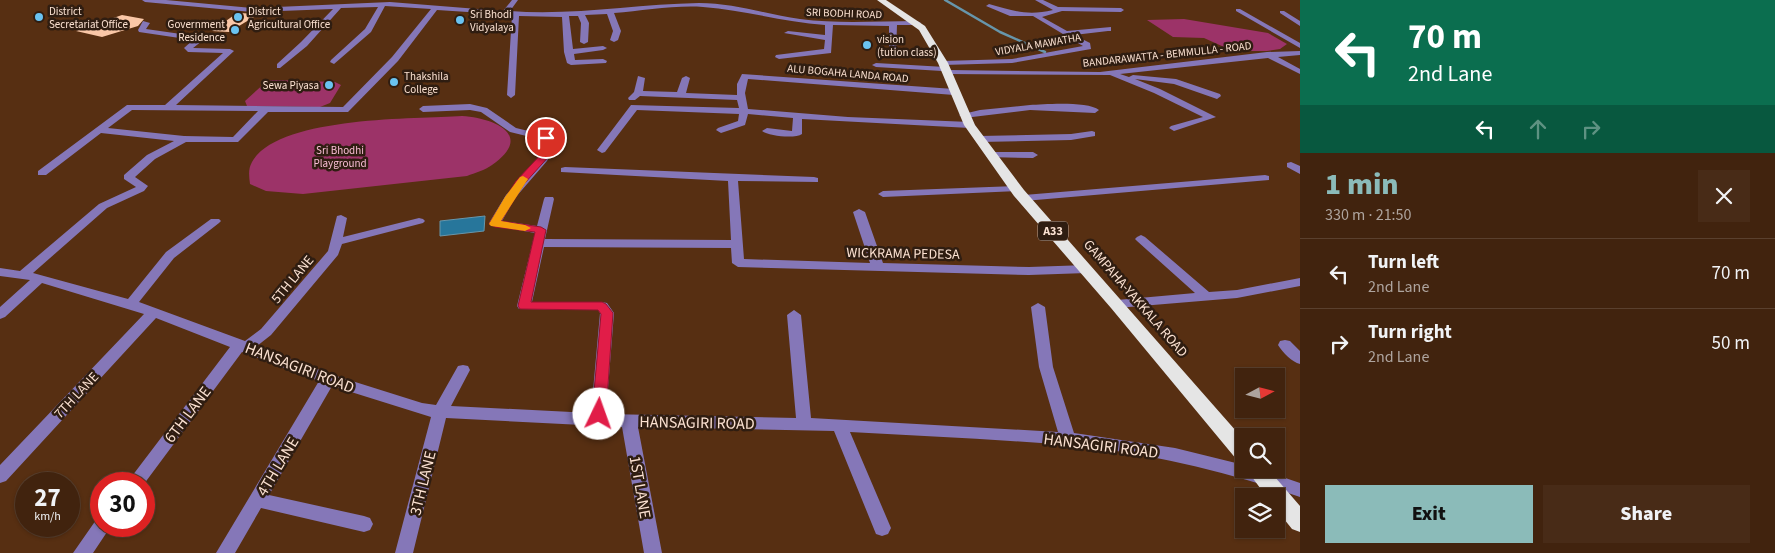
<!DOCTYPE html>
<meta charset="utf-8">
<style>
body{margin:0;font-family:"Source Sans 3",sans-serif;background:#482b17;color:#f1f3f6;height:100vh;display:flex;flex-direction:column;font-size:19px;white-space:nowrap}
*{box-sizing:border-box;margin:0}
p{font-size:16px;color:#aea49e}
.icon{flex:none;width:28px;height:28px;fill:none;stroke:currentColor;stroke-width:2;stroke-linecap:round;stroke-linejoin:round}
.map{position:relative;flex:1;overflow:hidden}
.panel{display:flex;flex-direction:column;background:#41230e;width:475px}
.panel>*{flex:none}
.guide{background:#0b6e4f;color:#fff;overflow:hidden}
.needle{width:32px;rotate:83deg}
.tools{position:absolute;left:1235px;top:368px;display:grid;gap:10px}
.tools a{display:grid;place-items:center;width:50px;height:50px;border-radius:0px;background:#41230e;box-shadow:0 1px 4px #0004,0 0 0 1px #5a402e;font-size:25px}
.speed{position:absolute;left:15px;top:472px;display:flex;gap:10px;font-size:25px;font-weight:700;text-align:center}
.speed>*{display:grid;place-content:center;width:65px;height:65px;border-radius:50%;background:#41230e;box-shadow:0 1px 4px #0004,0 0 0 1px #5a402e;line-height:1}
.speed small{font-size:12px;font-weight:400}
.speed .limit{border:8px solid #d22;background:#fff;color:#111}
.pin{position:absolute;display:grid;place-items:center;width:42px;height:42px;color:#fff;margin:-21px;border:2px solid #fff;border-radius:50%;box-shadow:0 1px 5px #0007}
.me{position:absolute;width:55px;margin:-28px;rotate:3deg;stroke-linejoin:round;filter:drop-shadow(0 0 4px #0008)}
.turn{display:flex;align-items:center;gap:18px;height:105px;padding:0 25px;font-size:22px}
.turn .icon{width:65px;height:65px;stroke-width:2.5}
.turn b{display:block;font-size:35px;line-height:42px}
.lanes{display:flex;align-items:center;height:48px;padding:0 25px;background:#0003;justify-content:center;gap:25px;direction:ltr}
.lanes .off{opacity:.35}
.round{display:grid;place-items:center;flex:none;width:52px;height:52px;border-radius:0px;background:#482b17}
.overview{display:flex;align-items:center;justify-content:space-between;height:85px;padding:0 25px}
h1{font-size:30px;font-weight:800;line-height:38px;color:#8bbbb9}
.button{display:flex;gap:10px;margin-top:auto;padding:10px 25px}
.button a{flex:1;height:58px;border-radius:0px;background:#8bbbb9;color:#111;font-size:20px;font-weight:800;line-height:58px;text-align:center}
.button a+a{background:#482b17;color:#f1f3f6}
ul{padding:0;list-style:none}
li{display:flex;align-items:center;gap:15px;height:70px;padding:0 25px;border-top:1px solid #5a402e}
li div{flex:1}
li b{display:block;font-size:19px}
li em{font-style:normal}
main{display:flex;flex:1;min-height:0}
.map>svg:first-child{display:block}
</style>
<main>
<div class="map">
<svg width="1300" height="553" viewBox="0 0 1300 553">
<rect width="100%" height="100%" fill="#572f12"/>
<path fill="#9c3368" d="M1184 19 1268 33 1287 44 1280 49 1267 51H1233L1204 38 1173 37 1147 20Z
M274 80 335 82 341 85 330 103 320 107 247 106 245 101 267 81Z
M462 116C494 118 535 135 492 165 485 170 475 173 467 176L303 194 266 191 250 184C249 176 248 169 252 162 278 116 415 119 462 116Z"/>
<path fill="#27769b" stroke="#6796ab" d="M485 216 484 231 440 236V221Z"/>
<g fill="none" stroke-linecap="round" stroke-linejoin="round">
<path stroke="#6796ab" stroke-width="2.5" d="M945 0 1000 32 1045 52"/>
</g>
<path fill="#fac7a7" d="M237 13 259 14 229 32 212 31Z
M122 15 144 19 138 26 102 37 76 31Z"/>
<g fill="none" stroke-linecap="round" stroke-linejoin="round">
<path fill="#8577b8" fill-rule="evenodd" d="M142 0H166L252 8 390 2 503 11 512 0H518L510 11C573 16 635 4 699 3 733 3 766 14 800 19 838 24 878 21 917 21L921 23 917 25H897L896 53 889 54 885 52 889 50V26L833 25 831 53 779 59 775 57 776 55 824 49 825 40 784 33 788 31 825 35V25C784 22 744 10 703 7 674 5 643 11 614 13L621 31 618 40 614 42 610 40 613 31 607 14 585 15 589 23 588 42 584 44 580 42 581 23 578 16H569L573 49 603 46 607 48 603 50 574 54 575 60 603 59 607 61 606 63 571 65 567 63 564 52 562 17 519 16 515 95 511 98 507 95 512 15 437 10 398 61 348 112H268L238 142H186L155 159 135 177 148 186 144 191 107 208 33 273 128 299 166 252 211 219H219L221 221 219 223 174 258 139 302 245 341 261 329 328 251 337 216 341 215 347 218 343 237 419 218 423 219 425 221 423 223 342 244 338 255 271 335 257 346 333 375 422 403 436 405 458 366 463 365 468 366 470 370 451 406 591 413 600 313 598 310 519 309 517 306 535 233 495 226 489 223 506 195 539 158 546 144 543 140 510 132 481 112 470 110 423 112 419 109 423 106 470 104 487 108 516 128 549 136 556 144 547 161 515 198 502 221 537 226 544 199 545 197H553L554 199 545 239 731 240 728 181 561 172V168L565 167 814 177 818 178V182L738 181 744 259 870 263 853 212 859 209 865 212 883 263 1029 267 1087 265 1093 269 1087 273 1029 275 738 267 732 263 731 248 544 247 532 302H602L607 303 614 313 606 414 796 418 787 315 794 310 801 315 811 418 1058 432 1039 367 1031 307 1038 303 1045 307 1053 367 1074 433 1175 448 1244 465V469H1259L1300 483V497C1226 471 1145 452 1066 445 994 439 922 436 850 432L891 528 888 534 882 536 876 534 834 431 638 427 662 553H644L622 427 446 418 413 553H395L431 417 332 386 269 495 364 516 370 518 373 524 370 530 364 532 261 508 235 553H216L319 381 242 352 144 484H126L230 347 156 318 6 481 0 483V465L144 314 42 283 5 317 0 319V307L30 280 0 276V268L20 271 99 204 136 187 124 179V175L147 155 174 141 101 133 46 175H38V171L127 105H165L223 53 188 52 184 48 193 40 139 32 138 30 143 21 150 23 146 29 202 37V41L193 48 230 49 234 51 176 105 343 107 392 57 431 9 385 6 371 32 334 64 330 62 331 60 365 29 378 7 341 8 307 46 280 68H277V64L301 42 333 9 252 12 145 2ZM132 110 258 111 233 137 184 136 108 128Z
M1035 0H1043L1058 7 1121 8 1124 10 1121 12 1062 11 1042 17 1067 31 1111 27V31H1108L1074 35 1090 43 1091 49 1012 63 943 65 939 63 943 61 1012 59 1083 46 1033 16H1010L986 6 989 4C1013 11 1028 16 1053 10Z
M814 9 859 11 862 13 859 15 812 12V10Z
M1236 9H1240L1300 43V48L1236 11Z
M1280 11H1284L1300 21V26L1280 13Z
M1300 51V55L1278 57 1300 69V74L1268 58 1120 74 1129 77 1133 75 1176 79 1220 94 1221 96 1217 99 1174 84 1135 79 1160 89 1216 117 1174 131 1169 128 1171 126 1203 117 1154 93 1110 75 946 74 942 71 876 67 872 65 876 63 945 67 949 70 1100 72 1267 52Z
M742 74 954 89 958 92 954 95 748 79 745 93 748 109 848 117 970 122 975 125 970 128 802 119V134C795 139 769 136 762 131L767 128 792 131 793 118 748 114 745 125 721 133 716 130 718 128 738 121 739 114 637 110 605 152 602 153 597 150 631 105 739 108 737 100 640 96 635 100H629L628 98 634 92 638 76 645 78 643 91 677 92 682 78 686 76 690 78 686 93 737 95V84Z
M1030 105C1045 104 1088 101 1099 110L1095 113 1030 110 964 118 959 115 980 110Z
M1092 131 1095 132V136L1071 140 979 142 974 139 979 136 1071 134Z
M991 152H1033L1038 155 1033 158 987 157 986 155Z
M1291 162 1300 166V174L1287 167V163Z
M1265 175 1269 176V180L1024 201 1019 198 1024 195Z
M1016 186 1021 189 1020 191 883 197 878 194 883 191Z
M1141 235 1145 237 1209 292 1237 290 1300 278V286L1237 298 1117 308 1112 307 1110 304 1112 301 1117 300 1195 293 1137 241 1135 239 1137 237Z
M1285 340 1290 341 1300 351V364C1292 362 1283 353 1278 345L1280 341Z
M101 518V526H111L93 553H73L96 520Z"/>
<path fill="#e5e5e5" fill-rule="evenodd" d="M877 0H886L925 26 948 63 975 125 1024 190 1244 440V462L1237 460 1111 308 1014 196 964 125 938 63 919 30Z
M1246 469H1268L1300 506V532L1292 529 1276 509V496H1266Z"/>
</g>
<path fill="#e11d48" stroke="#92132f" d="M543 136H550L556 144 551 154 524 184 501 221 541 227 546 230 531 302H602L606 304 613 313 606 414 604 418H594L592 414 601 314 598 310 520 309 518 306 535 232 495 227 489 224 516 181 544 151 547 144 542 138Z"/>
<path fill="#f59e0b" d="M523 176 528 179 501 221 525 225 531 228 525 231 491 226 489 224 505 197 520 177Z"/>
<g fill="#6ac3f1" stroke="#2f1d11" stroke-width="2">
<circle cx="39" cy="17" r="5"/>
<circle cx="238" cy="17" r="5"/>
<circle cx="460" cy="20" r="5"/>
<circle cx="235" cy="30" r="5"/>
<circle cx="867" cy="45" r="5"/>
<circle cx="394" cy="82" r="5"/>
<circle cx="329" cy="85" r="5"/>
</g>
<g text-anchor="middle" stroke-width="5" stroke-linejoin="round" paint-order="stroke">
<g font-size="11" fill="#fbe1d1" stroke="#2f1d11" text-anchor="start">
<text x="49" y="15">District<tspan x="49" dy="13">Secretariat Office</tspan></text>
<text x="248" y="15">District<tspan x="248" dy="13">Agricultural Office</tspan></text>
<text x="470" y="18">Sri Bhodi<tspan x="470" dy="13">Vidyalaya</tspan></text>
<text x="225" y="28" text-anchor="end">Government<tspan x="225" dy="13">Residence</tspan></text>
<text x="877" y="43">vision<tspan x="877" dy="13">(tution class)</tspan></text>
<text x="404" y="80">Thakshila<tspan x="404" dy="13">College</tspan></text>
<text x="319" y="89" text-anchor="end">Sewa Piyasa</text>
</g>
<g font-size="11" fill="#fbe1d1" stroke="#2f1d11">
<text transform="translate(844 13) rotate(2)" y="4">SRI BODHI ROAD</text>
<text transform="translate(1038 44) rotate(-10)" y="4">VIDYALA MAWATHA</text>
<text transform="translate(1167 54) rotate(-6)" y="4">BANDARAWATTA - BEMMULLA - ROAD</text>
<text transform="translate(848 73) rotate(5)" y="4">ALU BOGAHA LANDA ROAD</text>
</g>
<g font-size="11" fill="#fbbfd7" stroke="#2f1d11">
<text x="340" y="154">Sri Bhodhi<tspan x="340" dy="13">Playground</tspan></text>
</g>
<rect fill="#2f1d11" stroke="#bea697" stroke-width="1" x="1038" y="221.5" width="30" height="19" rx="4"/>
<g font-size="12" font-weight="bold" fill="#fbe1d1">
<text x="1053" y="235">A33</text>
</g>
<g font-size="14" fill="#fbe1d1" stroke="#2f1d11">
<text transform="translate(903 253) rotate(1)" y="5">WICKRAMA PEDESA</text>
<text transform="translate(292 279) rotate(-50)" y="5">5TH LANE</text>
<text transform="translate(1136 298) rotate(49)" y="5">GAMPAHA-YAKKALA ROAD</text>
<text transform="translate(76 395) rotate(-47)" y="5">7TH LANE</text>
</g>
<g font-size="16" fill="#fbe1d1" stroke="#2f1d11">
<text transform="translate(300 367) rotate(21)" y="6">HANSAGIRI ROAD</text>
<text transform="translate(187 414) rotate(-53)" y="6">6TH LANE</text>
<text transform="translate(697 422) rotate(1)" y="6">HANSAGIRI ROAD</text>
<text transform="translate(1101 445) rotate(7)" y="6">HANSAGIRI ROAD</text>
<text transform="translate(277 466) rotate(-59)" y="6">4TH LANE</text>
<text transform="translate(422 483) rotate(-76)" y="6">3TH LANE</text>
<text transform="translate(641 487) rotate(80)" y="6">1ST LANE</text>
</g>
</g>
</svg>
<div class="tools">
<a><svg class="needle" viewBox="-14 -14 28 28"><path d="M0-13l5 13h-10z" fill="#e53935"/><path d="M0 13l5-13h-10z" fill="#aea49e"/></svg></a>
<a><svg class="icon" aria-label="search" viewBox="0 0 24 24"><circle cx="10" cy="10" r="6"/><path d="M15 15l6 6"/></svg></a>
<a><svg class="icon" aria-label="layers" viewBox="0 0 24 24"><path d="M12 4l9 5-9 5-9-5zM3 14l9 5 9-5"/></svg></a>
</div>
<div class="speed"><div>27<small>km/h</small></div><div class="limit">30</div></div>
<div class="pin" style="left:546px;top:138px;background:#d93025"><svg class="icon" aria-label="arrive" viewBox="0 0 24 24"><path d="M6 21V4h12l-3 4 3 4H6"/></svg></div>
<svg class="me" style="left:599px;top:414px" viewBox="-20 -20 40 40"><circle r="19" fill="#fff"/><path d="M0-13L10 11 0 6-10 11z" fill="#e11d48"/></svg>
</div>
<section class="panel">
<div class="guide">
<div class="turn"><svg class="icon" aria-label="left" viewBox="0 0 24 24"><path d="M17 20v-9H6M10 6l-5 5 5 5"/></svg><div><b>70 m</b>2nd Lane</div></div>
<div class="lanes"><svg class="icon" aria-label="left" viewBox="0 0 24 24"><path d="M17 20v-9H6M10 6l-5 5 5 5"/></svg><svg class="icon off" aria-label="ahead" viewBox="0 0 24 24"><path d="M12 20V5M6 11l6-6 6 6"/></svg><svg class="icon off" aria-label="right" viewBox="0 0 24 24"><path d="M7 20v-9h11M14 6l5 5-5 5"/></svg></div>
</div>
<div class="overview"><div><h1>1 min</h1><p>330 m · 21:50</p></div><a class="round"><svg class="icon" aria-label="close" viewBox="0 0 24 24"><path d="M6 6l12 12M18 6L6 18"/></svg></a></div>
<ul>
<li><svg class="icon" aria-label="left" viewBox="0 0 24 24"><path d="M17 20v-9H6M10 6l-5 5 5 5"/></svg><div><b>Turn left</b><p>2nd Lane</p></div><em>70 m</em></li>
<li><svg class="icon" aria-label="right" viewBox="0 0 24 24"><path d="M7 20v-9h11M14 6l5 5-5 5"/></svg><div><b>Turn right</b><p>2nd Lane</p></div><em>50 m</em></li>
</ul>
<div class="button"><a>Exit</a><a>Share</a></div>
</section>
</main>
